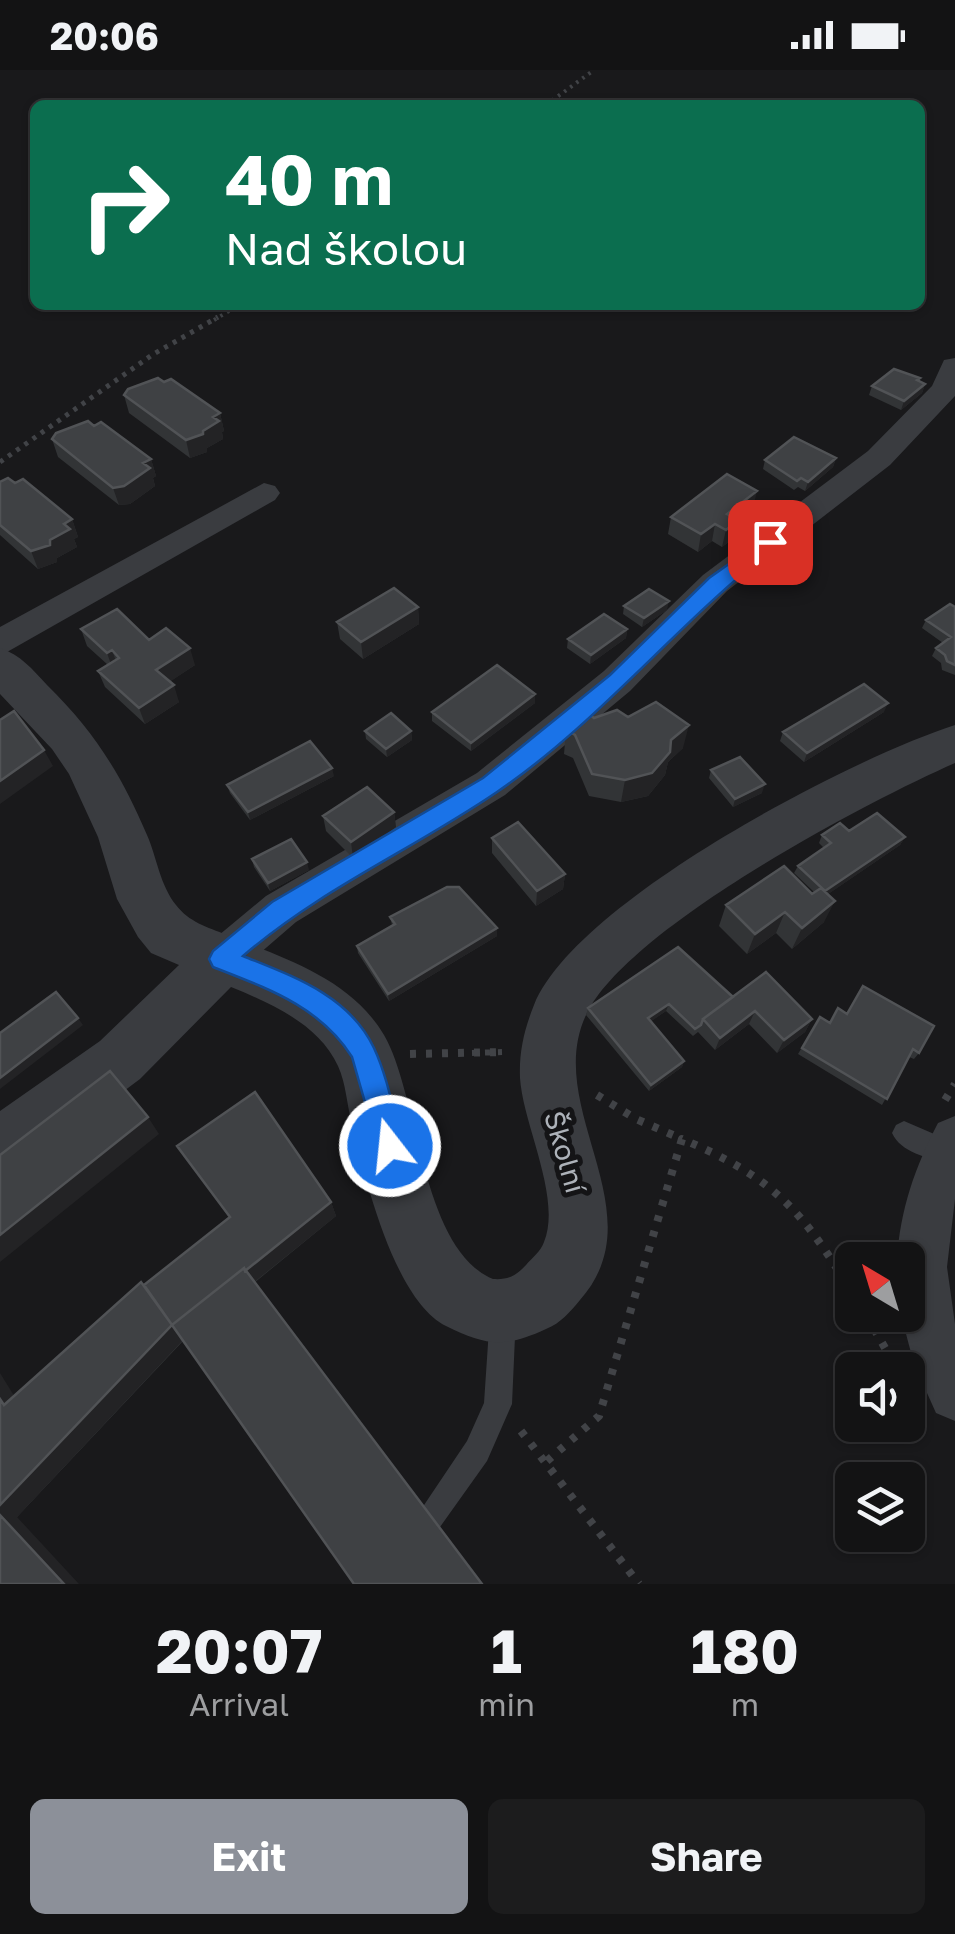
<!DOCTYPE html>
<meta charset="utf-8">
<style>
body{margin:0;font-family:"Golos Text",sans-serif;background:#1c1c1d;color:#f1f3f6;height:100vh;display:flex;flex-direction:column;font-size:38px;white-space:nowrap}
*{box-sizing:border-box;margin:0}
p{font-size:32px;color:#9d9ea0}
.icon{flex:none;width:55px;height:55px;fill:none;stroke:currentColor;stroke-width:2;stroke-linecap:round;stroke-linejoin:round}
.map{position:relative;height:1514px;overflow:hidden}
.sheet{display:flex;flex-direction:column;background:#131314;flex:1}
.sheet>*{flex:none}
.guide{position:absolute;left:30px;top:30px;width:895px;height:210px;border-radius:15px;box-shadow:0 2px 8px #0004,0 0 0 2px #323234;background:#0b6e4f;color:#fff;overflow:hidden}
.needle{width:65px;rotate:322deg}
.buttons{position:absolute;left:835px;top:1172px;display:grid;gap:20px}
.buttons a{display:grid;place-items:center;width:90px;height:90px;border-radius:15px;background:#131314;box-shadow:0 2px 8px #0004,0 0 0 2px #323234;font-size:50px}
.pin{position:absolute;display:grid;place-items:center;width:85px;height:85px;color:#fff;margin:-42px;border-radius:20px;box-shadow:0 5px 15px #0006}
.me{position:absolute;width:110px;margin:-55px;rotate:344deg;stroke-linejoin:round;filter:drop-shadow(0 0 8px #0008)}
.turn{display:flex;align-items:center;gap:35px;height:210px;padding:0 30px;font-size:45px}
.turn .icon{width:130px;height:130px;stroke-width:2.5}
.turn b{display:block;font-size:70px;line-height:85px}
.eta{display:flex;justify-content:space-evenly;align-items:center;height:170px;text-align:center}
.eta b{font-size:60px;font-weight:700;line-height:70px}
.action{display:flex;gap:20px;margin-top:auto;padding:20px 30px}
.action a{flex:1;height:115px;border-radius:15px;background:#8c9099;color:#fff;font-size:40px;font-weight:700;line-height:115px;text-align:center}
.action a+a{background:#1c1c1d;color:#f1f3f6}
.status{display:flex;justify-content:space-between;align-items:center;height:70px;padding:0 50px;background:#131314;direction:ltr}
.status svg{height:28px;fill:currentColor}
.map>svg:first-child{display:block}
</style>
<div class="status"><b>20:06</b><svg viewBox="0 0 49 12"><path d="M0 12V9h3v3zM5 12V6h3v6zM10 12V3h3v9zM15 12V0h3v12zM26 1h20v11H26zM47 4h2v5h-2z"/></svg></div>
<div class="map">
<svg width="955" height="1514" viewBox="0 0 955 1514">
<rect width="100%" height="100%" fill="#19191b"/>
<g fill="none" stroke-linecap="round" stroke-linejoin="round">
<path stroke="#414347" stroke-width="4" stroke-dasharray="2.5 5" stroke-linecap="butt" d="M546 35 594 0
M214 250 239 235"/>
<path stroke="#414347" stroke-width="5" stroke-dasharray="4 6" stroke-linecap="butt" d="M0 392 152 285 218 247"/>
<path stroke="#414347" stroke-width="6" stroke-dasharray="5 8" stroke-linecap="butt" d="M472 983 502 982"/>
<path stroke="#414347" stroke-width="8" stroke-dasharray="6 10" stroke-linecap="butt" d="M410 984 502 982
M597 1025 636 1049 682 1069
M945 1030 955 1014
M866 1245 888 1283
M521 1361 639 1514
M547 1391 599 1346 682 1069C772 1107 802 1139 852 1223"/>
<path fill="#3a3c40" fill-rule="evenodd" d="M904 1051 955 1073V1091L947 1094C928 1087 901 1083 892 1063L896 1055Z
M503 1231 512 1235 516 1244 512 1334 487 1391 440 1457 430 1461 420 1457 416 1447 467 1371 484 1333 490 1244 494 1235Z"/>
<path fill="#3a3c40" fill-rule="evenodd" d="M955 288V326L890 395 727 521 630 621 505 725 296 852 237 903 222 908 207 903 200 889 207 875 266 826 477 703 604 601 703 505 868 381 932 316 944 290Z
M264 413 275 416 280 423 275 430 0 586V557Z
M955 1046V1129L947 1197 955 1254V1351L936 1343 914 1294 901 1245H908V1190H897C900 1140 915 1097 938 1053Z"/>
<path fill="#3a3c40" fill-rule="evenodd" d="M0 578C21 585 32 599 47 615 94 661 121 704 147 765 157 788 160 815 176 835 189 852 207 857 227 865 285 889 350 908 384 965 419 1025 421 1179 493 1209 508 1210 516 1206 526 1195 532 1188 541 1181 544 1172 562 1128 523 1055 520 1008 519 982 524 960 534 935 575 832 849 689 955 655V693C864 733 634 855 588 941 539 1035 659 1141 580 1230 570 1242 561 1253 546 1259 505 1278 486 1276 446 1256 394 1230 365 1108 352 1054 347 1036 346 1013 338 996 319 954 270 933 231 917L140 1009 21 1098 0 1106V1041L100 971 179 895 151 883 138 867 117 829 98 767 69 704 52 679 0 624Z"/>
</g>
<path fill="#323436" d="M920 308 919 311 925 314 922 323 901 340 869 325 872 316Z
M124 325 220 343 224 361 222 362 223 369 207 378V382L190 388 129 343Z
M94 356 151 389 156 406 153 408 155 416 130 434 119 435 58 387 52 369Z
M836 388 833 397 805 421 798 417 794 420 763 399 765 390Z
M0 412 72 449 78 467 74 469 77 477 57 488V492L38 499 0 465Z
M753 438 738 450 734 468 722 477 712 471 698 482 668 464 671 447Z
M624 536 667 540 642 557 623 544Z
M418 537 419 554 363 589 340 569 337 552Z
M955 537V605L942 600 941 593 932 586 936 578 943 573 922 558 926 550Z
M81 559 149 570 195 595 169 612 179 632 145 654 105 617 98 601 108 595 87 576Z
M627 559 626 568 590 594 567 578 568 569Z
M535 633 471 681 432 651V642Z
M884 642 804 692 780 671 783 662Z
M628 647 683 678 668 692 665 705 648 726 621 732 589 726 573 688 564 684 566 660 594 648Z
M365 661H411L412 670 387 687 366 669Z
M711 700 762 723 733 737 709 708Z
M334 706 250 750 230 723 227 715Z
M394 742 396 757 353 788 326 761 323 746Z
M849 761 905 767 900 775 828 824 824 852 792 879 776 863 747 884 719 856 726 835 814 822 794 803 798 796 824 778 819 773 822 765Z
M492 768 565 804 563 819 536 836 492 783Z
M252 789 309 800 270 821 254 797Z
M390 847 497 858V866L389 931 358 883 357 876 392 855Z
M733 927 812 949 805 962 777 983 749 954 715 980 698 962 693 966 666 941 651 951 684 991 682 997 649 1021 586 945 588 938Z
M847 944 919 983 914 989 909 987 882 1035 798 984 820 947 830 953Z
M177 1076 331 1132 336 1146 183 1271 17 1447 0 1514 14 1326 144 1215 229 1147Z"/>
<path fill="#232325" d="M925 314 922 323 901 340 904 331Z
M220 343 224 361 222 362 223 369 207 378V382L190 388 186 370 203 361 213 347Z
M836 388 833 397 805 421 808 412Z
M151 389 156 406 153 408 155 416 130 434 119 435 113 418 143 393Z
M757 421 753 438 725 459 727 444Z
M72 449 78 467 74 469 77 477 57 488V492L38 499 31 481 50 470 64 454Z
M738 450 734 468 722 477 726 460Z
M715 454 712 471 698 482 701 464Z
M669 531 667 540 642 557 644 548Z
M418 537 419 554 363 589 361 572Z
M627 559 626 568 590 594 591 585Z
M190 578 195 595 162 617 156 600Z
M112 580 118 597 113 600 107 583Z
M174 615 179 632 145 654 139 638Z
M535 624V633L471 681V673Z
M888 633 884 642 804 692 807 683Z
M689 655 683 678 668 692 665 705 648 726 621 732 625 710Z
M411 661 412 670 387 687 386 679Z
M44 680 53 696 0 734V711Z
M332 698 334 706 250 750 248 742Z
M765 714 762 723 733 737 735 729Z
M394 742 396 757 353 788 351 772Z
M905 767 900 775 821 829 824 822Z
M307 792 309 800 270 821 268 813Z
M565 804 563 819 536 836 537 821Z
M835 831 824 852 792 879 802 858Z
M785 842 776 863 747 884 755 864Z
M497 858V866L389 931 388 924Z
M669 934 666 941 646 955 648 948Z
M755 941 749 954 715 980 720 968Z
M78 948 83 955 0 1019V1008Z
M812 949 805 962 777 983 784 970Z
M684 991 682 997 649 1021 651 1015Z
M148 1047 159 1064 0 1192V1165Z
M331 1132 336 1146 185 1268 17 1447 79 1514H64L0 1466V1435L172 1255 155 1227Z
M0 1303 26 1345 4 1335 0 1329Z"/>
<path fill="#3f4144" stroke="#515356" stroke-width="2.5" d="M894 299 920 308 917 310 925 314 904 331 872 316Z
M158 308 164 312 171 309 220 343 213 347 219 351 203 361V364L186 370 124 325 128 319Z
M88 351 94 356 101 352 151 389 143 393 150 398 124 416 113 418 52 369 56 363Z
M794 367 836 388 808 412 801 408 797 411 765 390Z
M727 404 757 421 727 444 738 450 726 460 715 454 701 464 671 447Z
M8 408 15 413 23 409 72 449 64 454 70 459 50 470V475L31 481 0 455V412Z
M394 518 418 537 361 572 337 552Z
M649 519 669 531 644 548 624 536Z
M950 534 955 537V595L947 591 945 585 936 578 951 567 926 550Z
M117 539 149 570 166 558 190 578 156 600 174 615 139 638 98 601 119 588 112 580 107 583 81 559Z
M604 544 627 559 591 585 568 569Z
M497 595 535 624 471 673 432 642Z
M864 614 888 633 807 683 783 662Z
M656 632 689 655 671 670 670 682 652 703 625 710 592 704 575 665 566 660 589 644 594 648 617 640 628 647Z
M14 641 44 680 0 711V650Z
M391 643 411 661 386 679 365 661Z
M310 671 332 698 248 742 227 715Z
M740 687 765 714 735 729 711 700Z
M367 717 394 742 351 772 323 746Z
M877 743 905 767 825 821 798 796 831 773 822 765 840 753 849 761Z
M518 752 565 804 537 821 492 768Z
M291 769 307 792 268 813 252 789Z
M784 796 812 824 821 818 835 831 802 858 785 842 755 864 726 835Z
M447 817H459L497 858 388 924 357 876 395 854 390 847Z
M678 877 733 927 703 949 701 955 695 959 669 934 648 948 684 991 651 1015 588 938Z
M766 902 812 949 784 970 755 941 720 968 703 949Z
M863 916 934 956 919 983 913 979 887 1029 802 978 820 947 830 953 838 938 847 944Z
M56 922 78 948 0 1008V963Z
M110 1001 148 1047 0 1165V1085Z
M255 1022 331 1132 245 1201 244 1198 172 1255 144 1215 230 1147 177 1076Z
M244 1198 482 1514H354L172 1255 0 1435V1329L4 1335 141 1212 172 1255Z
M0 1445 64 1514H0Z"/>
<path fill="#1a73e8" stroke="#114b97" stroke-width="2.5" d="M770 465 779 472 777 476C679 551 600 652 497 722 412 780 322 818 243 886 292 906 349 925 374 978 388 1008 394 1044 403 1076L399 1085 390 1089 380 1085 352 987C320 936 266 918 213 897L209 889 213 881 272 832 483 708 610 605 709 508Z"/>
<g text-anchor="middle" stroke-width="10" stroke-linejoin="round" paint-order="stroke">
<g font-size="28" fill="#adb2b9" stroke="#141416">
<text transform="translate(565 1082) rotate(74)" y="10">Školní</text>
</g>
</g>
</svg>
<div class="buttons">
<a><svg class="needle" viewBox="-14 -14 28 28"><path d="M0-13l5 13h-10z" fill="#e53935"/><path d="M0 13l5-13h-10z" fill="#9d9ea0"/></svg></a>
<a><svg class="icon" aria-label="sound" viewBox="0 0 24 24"><path d="M4 9h4l5-4v14l-5-4H4zM17 9q2 3 0 6"/></svg></a>
<a><svg class="icon" aria-label="layers" viewBox="0 0 24 24"><path d="M12 4l9 5-9 5-9-5zM3 14l9 5 9-5"/></svg></a>
</div>
<div class="pin" style="left:770px;top:472px;background:#d93025"><svg class="icon" aria-label="arrive" viewBox="0 0 24 24"><path d="M6 21V4h12l-3 4 3 4H6"/></svg></div>
<svg class="me" style="left:390px;top:1076px" viewBox="-20 -20 40 40"><circle r="17" fill="#1a73e8" stroke="#fff" stroke-width="3"/><path d="M0-11L8 9 0 5-8 9z" fill="#fff"/></svg>
<div class="guide">
<div class="turn"><svg class="icon" aria-label="right" viewBox="0 0 24 24"><path d="M7 20v-9h11M14 6l5 5-5 5"/></svg><div><b>40 m</b>Nad školou</div></div>
</div>
</div>
<section class="sheet">
<div class="eta">
<div><b>20:07</b><p>Arrival</p></div>
<div><b>1</b><p>min</p></div>
<div><b>180</b><p>m</p></div>
</div>
<div class="action"><a>Exit</a><a>Share</a></div>
</section>
